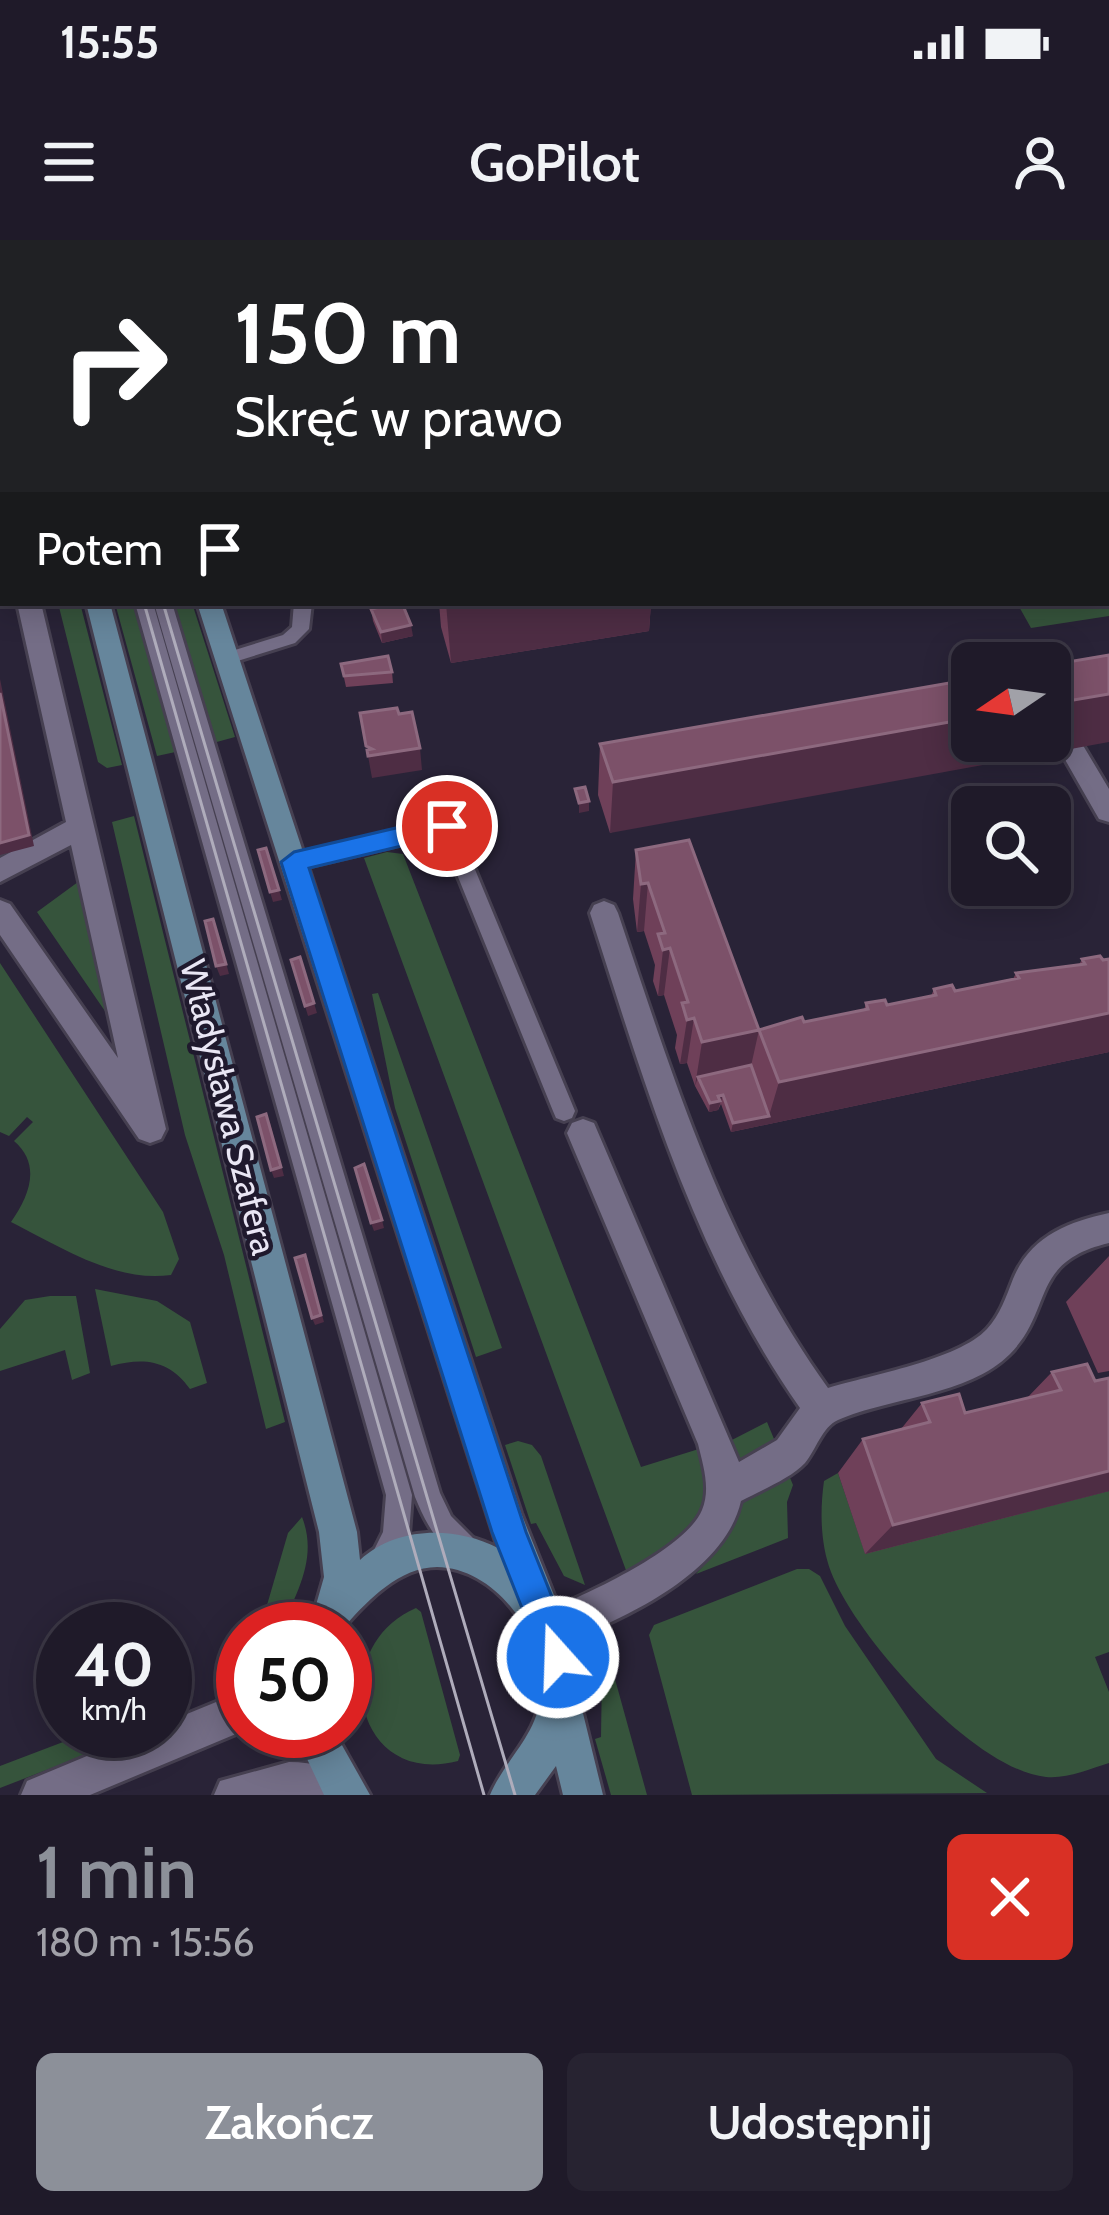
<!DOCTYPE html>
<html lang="pl">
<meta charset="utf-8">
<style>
body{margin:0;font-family:Cabin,sans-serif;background:#272331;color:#f1f3f6;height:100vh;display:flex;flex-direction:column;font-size:45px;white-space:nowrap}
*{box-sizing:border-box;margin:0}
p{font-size:39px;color:#a1a1a8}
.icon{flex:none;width:66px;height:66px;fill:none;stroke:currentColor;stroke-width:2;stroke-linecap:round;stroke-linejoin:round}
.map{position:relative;height:1555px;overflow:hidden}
.sheet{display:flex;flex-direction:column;background:#1f1a29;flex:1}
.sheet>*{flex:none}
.top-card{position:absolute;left:0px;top:0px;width:1110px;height:366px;box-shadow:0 6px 30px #0003,0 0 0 3px #3c3846;background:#202124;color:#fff;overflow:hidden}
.needle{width:78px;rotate:257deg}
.fabs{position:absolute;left:951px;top:402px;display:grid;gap:24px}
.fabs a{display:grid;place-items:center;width:120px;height:120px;border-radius:18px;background:#1f1a29;box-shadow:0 6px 30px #0003,0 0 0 3px #3c3846;font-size:60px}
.speed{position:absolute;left:36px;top:1362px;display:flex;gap:24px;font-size:60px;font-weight:700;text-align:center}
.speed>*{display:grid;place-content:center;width:156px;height:156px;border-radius:50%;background:#1f1a29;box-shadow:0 6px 30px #0003,0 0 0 3px #3c3846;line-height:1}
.speed small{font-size:30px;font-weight:400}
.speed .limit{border:18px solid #d22;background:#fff;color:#111}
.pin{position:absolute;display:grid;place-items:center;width:102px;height:102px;color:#fff;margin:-51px;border:6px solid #fff;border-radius:50%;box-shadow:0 3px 12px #0007}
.me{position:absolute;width:132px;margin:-66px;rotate:340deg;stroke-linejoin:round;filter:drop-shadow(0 0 9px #0008)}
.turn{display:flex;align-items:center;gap:42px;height:252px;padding:0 36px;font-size:54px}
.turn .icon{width:156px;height:156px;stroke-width:2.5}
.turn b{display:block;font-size:84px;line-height:102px}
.then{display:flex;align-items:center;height:114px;padding:0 36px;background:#0003;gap:24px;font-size:45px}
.round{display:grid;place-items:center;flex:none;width:126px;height:126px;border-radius:18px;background:#272331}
.headline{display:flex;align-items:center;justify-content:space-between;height:204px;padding:0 36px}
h1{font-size:72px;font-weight:600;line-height:90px;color:#8c9099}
.cta{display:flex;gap:24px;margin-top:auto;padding:24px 36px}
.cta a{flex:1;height:138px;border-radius:18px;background:#8c9099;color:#fff;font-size:48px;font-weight:600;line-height:138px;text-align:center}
.cta a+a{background:#272331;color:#f1f3f6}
.status{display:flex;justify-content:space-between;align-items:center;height:84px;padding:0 60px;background:#1f1a29;direction:ltr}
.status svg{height:33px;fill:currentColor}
header{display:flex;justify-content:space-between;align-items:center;height:156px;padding:0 36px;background:#1f1a29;font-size:54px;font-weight:600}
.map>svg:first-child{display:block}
</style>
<div class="status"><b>15:55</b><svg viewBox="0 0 49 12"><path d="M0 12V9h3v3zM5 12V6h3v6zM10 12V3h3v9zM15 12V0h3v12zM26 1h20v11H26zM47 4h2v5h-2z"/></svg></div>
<header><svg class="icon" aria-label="menu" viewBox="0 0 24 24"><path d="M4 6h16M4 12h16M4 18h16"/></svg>GoPilot<svg class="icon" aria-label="person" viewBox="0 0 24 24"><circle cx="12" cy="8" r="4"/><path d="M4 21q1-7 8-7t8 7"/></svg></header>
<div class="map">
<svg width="1109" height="1555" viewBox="0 0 1109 1555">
<rect width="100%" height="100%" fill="#292337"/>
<path fill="#36543c" d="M1109 4V376L1031 388 1017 363H1107Z
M58 363H80L122 525 107 528 98 522Z
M115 363H137L180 511 157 516Z
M170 363H192L235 497 213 503Z
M134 576 285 1182 266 1189 224 1015 185 895 112 582Z
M387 612 403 614 641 1227 702 1208C729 1281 681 1300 627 1333L364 618Z
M78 642 109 777 37 672Z
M0 723 163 972 179 1019 171 1035C115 1043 59 1006 11 982 29 956 42 925 14 901L33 882 27 877 9 896 0 892Z
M378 753 502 1108 476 1117 395 868 372 754Z
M95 1049 157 1061 190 1082 207 1143 190 1149C169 1120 144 1117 111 1126Z
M50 1056H76L90 1133 72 1140 65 1110 0 1131V1089L25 1060Z
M767 1182 793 1245 787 1262 788 1298 696 1334C743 1282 740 1268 728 1202Z
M518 1201 532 1205 541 1216 585 1345 564 1336 536 1283 531 1284 505 1205Z
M838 1233 865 1313 1109 1251V1412L1095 1417 1109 1452V1523C1089 1529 1067 1539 1046 1537 974 1530 856 1397 831 1332 820 1303 820 1270 824 1241Z
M302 1277C318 1318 297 1352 281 1389H260L288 1293Z
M797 1329H809L820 1336 845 1386 936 1519 987 1553 692 1555 649 1395 654 1385Z
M416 1368 421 1372 460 1515 458 1521C354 1548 326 1407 416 1368Z
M602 1392 647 1555H611L595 1499 601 1497 602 1430 595 1413Z
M92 1491H147L0 1548V1526Z"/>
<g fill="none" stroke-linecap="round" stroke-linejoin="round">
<defs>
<path id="lane" d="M45 0H59L60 3H46Z
M152 0H166V3H152Z
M135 363H153L412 1255 409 1294 389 1333 380 1337 371 1333 367 1324 383 1292 386 1255Z
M154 363H172L440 1253 451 1276 477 1302 481 1311 477 1320 468 1324C441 1312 426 1284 415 1257Z
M294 363H312L309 389 295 403 228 424 222 422V414L283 395 292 387Z
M447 579 457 586 575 871 572 878 564 881 556 878 553 871 441 595 294 630 284 622 294 614Z"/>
<path id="street" d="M204 0H250L202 3Z
M0 230 3 231V257H0Z
M17 363H41L166 889 161 899 150 903 139 899 0 695V660L10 664 118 818 71 605 0 642V618L66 582Z
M1072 499 1081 502 1109 549V582L1099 579 1059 509Z
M604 661 614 665 618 673C674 840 724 1004 828 1148 870 1135 958 1120 987 1089 1000 1075 1006 1057 1013 1039 1030 997 1067 982 1109 973V1003C1029 1022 1054 1069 1010 1114 968 1156 891 1157 838 1180 822 1187 816 1210 805 1223 790 1239 761 1250 741 1261 724 1336 617 1382 550 1408L536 1403 531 1389 536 1375C577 1359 685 1311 702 1270 711 1249 703 1225 698 1204L567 893 572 883 583 879 594 883 739 1222 777 1200 800 1168C695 1018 645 845 590 673L594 665Z
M243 1451V1491L90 1555H21L27 1541 147 1491H165V1483Z
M289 1522C315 1522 336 1529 358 1541L364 1555H214L220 1541Z"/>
<path id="secondary" d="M79 0H99L100 3H80Z
M86 363H110L357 1292 360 1320C397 1286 455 1286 498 1308L197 363H221L521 1273 570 1395 579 1457 603 1555H563L556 1526 535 1555H490C506 1517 540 1494 541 1449 543 1394 495 1328 437 1327 400 1327 368 1360 346 1385H320L314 1372 324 1337 319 1292Z
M294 1491H334L370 1555H324Z"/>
</defs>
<use href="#lane" stroke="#464051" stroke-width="6"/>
<use href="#street" stroke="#464051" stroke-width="6"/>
<use href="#secondary" stroke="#464051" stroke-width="6"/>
<use href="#lane" fill="#746d86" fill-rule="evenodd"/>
<use href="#street" fill="#746d86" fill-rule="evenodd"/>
<use href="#secondary" fill="#66869c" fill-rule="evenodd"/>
<path stroke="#afacbb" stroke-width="3" d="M144 363 484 1555
M163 363 515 1555"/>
</g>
<path fill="#6f4059" d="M732 0H796L798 3H732Z
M439 363H651L649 391 451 423 441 387Z
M371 369 413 396 382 403 373 381Z
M341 424 392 432 393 443 346 447Z
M972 439 610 593 598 555 600 504Z
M636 610 759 790 864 770 866 763 887 765 931 756 934 749 955 751 1013 739 1016 733 1079 725 1082 719 1100 716 1109 812 731 892 721 864 718 870 709 872 695 846 687 823 680 824 675 808 677 795 664 755 658 756 653 741 655 725 644 691 637 692 633 659Z
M1109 1016V1131L1098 1133 1066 1062Z
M1052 1132 1095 1141 1109 1138V1251L865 1314 838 1233 863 1199 901 1189 922 1163 965 1173 1026 1159Z"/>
<path fill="#4e2d44" d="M435 0H731V3H411Z
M902 0H947L902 3Z
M446 363H651L649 391 451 423Z
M411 385 413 396 382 403 381 392Z
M0 439 34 606 0 615Z
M1109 454V502L610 593 613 542 972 478V501H1050V464Z
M420 508 422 530 372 538 368 516Z
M589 561V571L579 573V563Z
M648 643 644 691 637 692 641 644Z
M279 650 282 660 273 662 270 652Z
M217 689 229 734 220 736 216 726Z
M670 708 664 755 658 756 663 710Z
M314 763 317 773 308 776 305 766Z
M1109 773V812L731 892 733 883 769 876 779 842Z
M694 778 687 823 680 824 687 780Z
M759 790 749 835 698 837 695 846 702 802Z
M723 855 718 870 709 872 710 863 718 856Z
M270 883 284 936 274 938 271 930Z
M382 980 384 988 374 991 371 983Z
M305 1015 324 1082 315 1085 312 1078Z
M1109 1231V1251L865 1314 893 1285Z"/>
<path fill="#7c5169" stroke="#8d697f" stroke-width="3" d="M332 0H435L411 3H333Z
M754 0H796L798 3H755Z
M398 363H402L411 385 381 392 371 369Z
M1109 415V454L1050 464V425Z
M388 416 392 432 344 436 341 424Z
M972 439V478L613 542 600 504Z
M0 453 29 595 0 603Z
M397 468 399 474 412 472 420 508 368 516 367 510 372 509 366 506 360 473Z
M585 547 589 561 579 563 575 549Z
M689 600 759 790 802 777 804 782 868 769 866 763 885 760 887 765 936 755 934 749 952 745 955 751 1019 738 1016 733 1085 724 1082 719 1100 716 1103 720 1109 719V773L779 842 759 790 702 802 694 778 687 780 682 763 688 762 670 708 663 710 658 694 665 693 648 643 641 644 636 610Z
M266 608 279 650 270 652 258 610Z
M213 679 226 724 216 726 205 681Z
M300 717 314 763 305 766 291 720Z
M751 825 769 876 733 883 723 855 718 856 720 861 710 863 698 837Z
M266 874 281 927 271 930 257 877Z
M364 924 382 980 371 983 355 928Z
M305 1015 321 1075 312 1078 295 1018Z
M1087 1124 1095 1141 1109 1138V1231L893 1285 863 1199 930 1182 922 1163 959 1154 965 1173 1061 1150 1052 1132Z"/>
<path fill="#1a73e8" stroke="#114b97" stroke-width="3" d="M447 576 459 586 456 593 309 628 526 1292 576 1417 570 1429 558 1435 546 1429 492 1292 281 622 294 612Z"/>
<g text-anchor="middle" stroke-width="9" stroke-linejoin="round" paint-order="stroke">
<g font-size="36" fill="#e9e6f4" stroke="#1f192d">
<text transform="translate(229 867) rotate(76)" y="13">Władysława Szafera</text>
</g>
</g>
</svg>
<div class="fabs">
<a><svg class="needle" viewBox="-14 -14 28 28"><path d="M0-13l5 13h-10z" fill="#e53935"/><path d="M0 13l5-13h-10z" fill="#a1a1a8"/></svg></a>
<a><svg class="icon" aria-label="search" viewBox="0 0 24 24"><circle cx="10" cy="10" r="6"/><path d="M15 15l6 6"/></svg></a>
</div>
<div class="speed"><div>40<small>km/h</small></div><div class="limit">50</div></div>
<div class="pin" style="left:447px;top:586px;background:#d93025"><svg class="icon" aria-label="arrive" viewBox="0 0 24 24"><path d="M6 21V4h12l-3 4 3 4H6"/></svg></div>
<svg class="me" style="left:558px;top:1417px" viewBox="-20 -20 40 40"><circle r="17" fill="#1a73e8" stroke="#fff" stroke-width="3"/><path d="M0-11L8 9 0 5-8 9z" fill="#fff"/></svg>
<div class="top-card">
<div class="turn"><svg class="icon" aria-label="right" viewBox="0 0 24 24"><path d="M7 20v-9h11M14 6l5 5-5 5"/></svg><div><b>150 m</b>Skręć w prawo</div></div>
<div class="then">Potem<svg class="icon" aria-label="arrive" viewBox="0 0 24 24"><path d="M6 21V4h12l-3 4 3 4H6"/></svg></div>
</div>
</div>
<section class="sheet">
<div class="headline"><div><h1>1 min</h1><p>180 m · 15:56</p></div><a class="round" style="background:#d93025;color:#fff"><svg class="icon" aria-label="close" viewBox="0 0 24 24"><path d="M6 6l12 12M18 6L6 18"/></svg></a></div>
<div class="cta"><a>Zakończ</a><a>Udostępnij</a></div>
</section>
